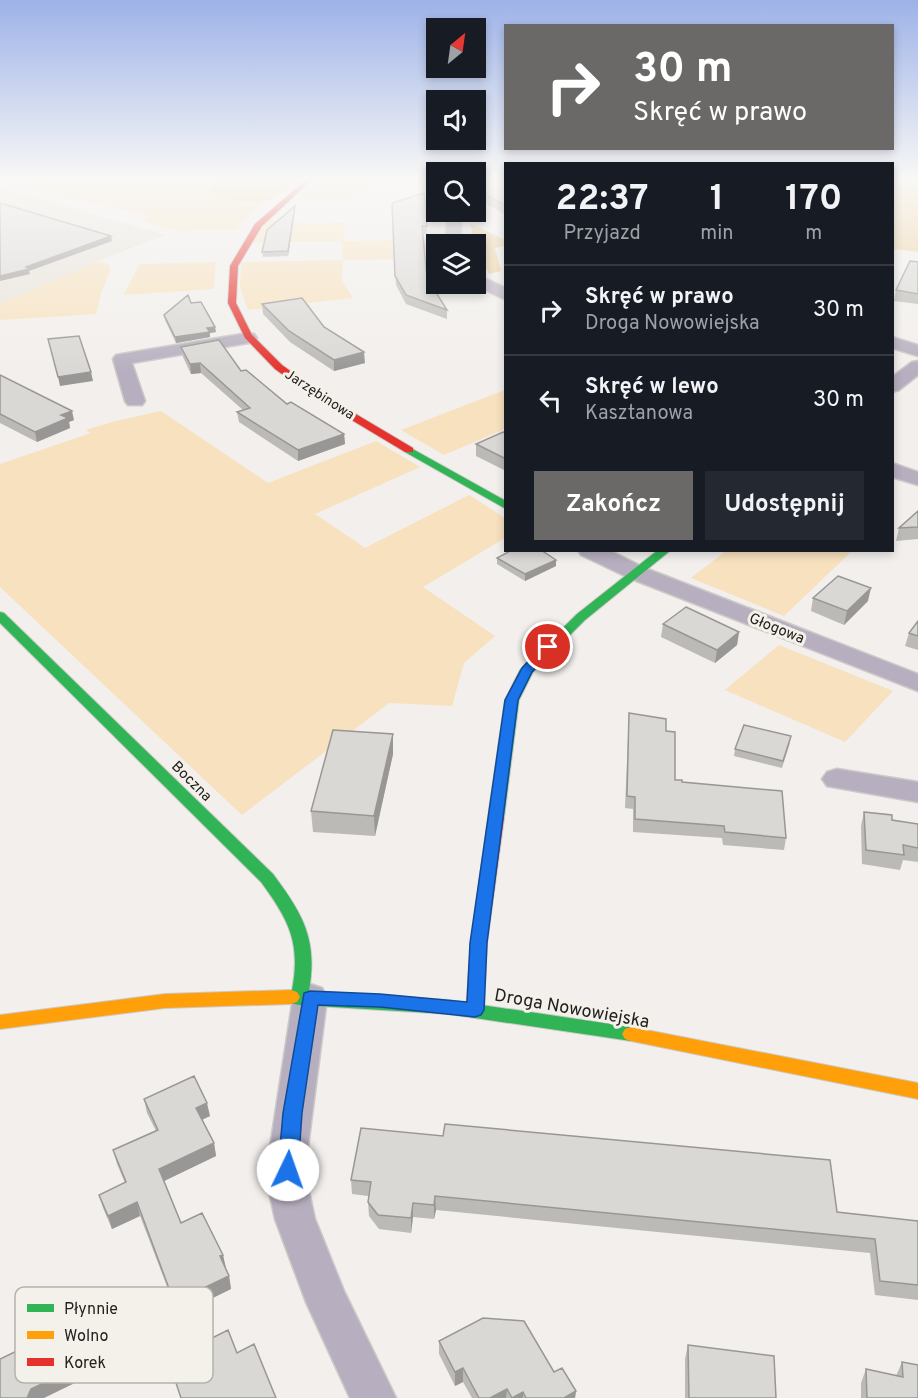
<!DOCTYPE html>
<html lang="pl">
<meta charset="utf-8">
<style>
body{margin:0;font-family:Overpass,sans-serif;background:#242831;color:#f1f3f6;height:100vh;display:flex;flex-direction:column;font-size:22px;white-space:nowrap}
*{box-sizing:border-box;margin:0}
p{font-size:20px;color:#9ea1a6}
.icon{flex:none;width:33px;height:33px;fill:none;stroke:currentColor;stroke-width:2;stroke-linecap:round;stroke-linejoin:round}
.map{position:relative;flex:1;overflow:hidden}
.panel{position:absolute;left:504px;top:162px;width:390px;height:390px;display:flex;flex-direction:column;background:#171b24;border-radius:0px;box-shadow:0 3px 9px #0003}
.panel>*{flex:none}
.banner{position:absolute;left:504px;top:24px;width:390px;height:126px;border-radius:0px;box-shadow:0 3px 9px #0003;background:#6b6967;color:#fff;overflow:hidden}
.needle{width:39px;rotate:29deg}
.buttons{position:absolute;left:426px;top:18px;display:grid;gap:12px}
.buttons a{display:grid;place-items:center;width:60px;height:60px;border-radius:0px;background:#171b24;box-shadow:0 3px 9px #0003;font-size:30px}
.pin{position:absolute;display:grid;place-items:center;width:51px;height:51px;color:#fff;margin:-26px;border:3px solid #fff;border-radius:50%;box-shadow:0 2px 6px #0007}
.me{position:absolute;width:66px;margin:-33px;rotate:3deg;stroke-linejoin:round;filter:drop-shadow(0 0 4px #0008)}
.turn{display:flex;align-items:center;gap:21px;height:126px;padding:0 30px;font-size:27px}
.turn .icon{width:78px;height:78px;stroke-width:2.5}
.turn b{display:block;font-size:42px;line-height:51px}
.eta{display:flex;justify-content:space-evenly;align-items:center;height:102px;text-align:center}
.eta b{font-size:36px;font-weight:700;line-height:42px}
.cta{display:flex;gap:12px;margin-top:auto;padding:12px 30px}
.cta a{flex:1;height:69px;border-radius:0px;background:#6b6967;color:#fff;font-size:24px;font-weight:700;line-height:69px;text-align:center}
.cta a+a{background:#242831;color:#f1f3f6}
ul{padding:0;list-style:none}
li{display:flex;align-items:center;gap:18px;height:90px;padding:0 30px;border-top:2px solid #363941}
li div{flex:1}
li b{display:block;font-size:22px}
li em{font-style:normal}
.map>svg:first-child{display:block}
</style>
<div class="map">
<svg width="918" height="1398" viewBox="0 0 918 1398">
<rect width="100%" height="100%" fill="#f2efec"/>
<path fill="#e7e2d9" d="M0 187 165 235 98 261 0 304Z"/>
<path fill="#f7e1be" d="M0 178H233L223 198 251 201 273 198 252 212 237 230 177 231 142 221 150 216 0 183Z
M325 178H392L378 179 346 200 299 196Z
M269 220 308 224 345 223 343 241 442 239V244H436V259L343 260 342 281 353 298 248 310 240 287 241 262 343 260 342 241 250 243Z
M98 261 108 264 111 269 101 293 96 314 0 320V304Z
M216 262 214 289 124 295 139 264Z
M505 390V429L444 455 401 430Z
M161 411 268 483 376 441 420 467 315 514 365 548 469 495 505 518V538L423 587 495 636 464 663 452 706 389 703 242 815 0 587V464L91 433 86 430 112 422Z
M726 551V550L852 551 784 616 691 578Z
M779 645 893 691 845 742 725 690Z"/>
<path fill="#eccd9a" d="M223 178H302C293 184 282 195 271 199 252 204 229 201 212 192L214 182Z
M893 178H918V252L893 249Z
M470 223 505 240V246L495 248 501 271 489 274 478 253Z"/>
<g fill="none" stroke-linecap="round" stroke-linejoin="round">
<defs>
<path id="street" d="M447 212H461V244H446Z
M476 274 506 288V300L472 284H476Z
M248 333 254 334 257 338 254 342 132 363 145 401 142 405H128L125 401 113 359 116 355Z
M892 337 918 345V356L892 348Z
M918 361V375L899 390 892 392V377L912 362Z
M892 463 918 472V485L892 477Z
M578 550H609L645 568 918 674V691L629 578 581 555Z
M837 769 918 782V802L827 786 822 779 827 772Z
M310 984 322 988 327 998 307 1154 308 1187 315 1219 344 1291 396 1398H350L306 1302 275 1219 268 1187 269 1154 293 998 298 988Z"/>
<path id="fast" d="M409 447 506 501V509L405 452V448Z
M658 550H671L585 620 533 672 519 700 504 818 501 822H491L488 818 505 700 520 670 577 614Z
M0 612 4 613 273 874C303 914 318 940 309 991L448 1000 631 1027 637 1029 640 1034 637 1039 631 1041 448 1014 299 1005 285 1002 282 997 285 992 292 990C301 943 289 920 261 882L0 623Z"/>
<path id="slow" d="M291 990 297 992 300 997 297 1002 291 1004 165 1008 0 1029V1015L165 994Z
M631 1027 918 1083V1099L631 1041 625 1039 622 1034 625 1029Z"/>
<path id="jam" d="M308 178H314L262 226 238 266 236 303 252 335 282 365 322 394 413 448V452H405L315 398 275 369 245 338 228 303 230 266 255 224Z
M496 813 501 814 504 818 487 943 484 1010 481 1015 475 1017 469 1015 466 1010 471 943 488 818 491 814Z"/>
</defs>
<use href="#street" stroke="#cccac8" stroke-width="3"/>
<use href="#fast" stroke="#cccac8" stroke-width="2"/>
<use href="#slow" stroke="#cccac8" stroke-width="2"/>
<use href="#jam" stroke="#cccac8" stroke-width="2"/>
<use href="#street" fill="#b7afbf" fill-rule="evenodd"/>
<use href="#fast" fill="#30b455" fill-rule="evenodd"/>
<use href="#slow" fill="#ff9f0a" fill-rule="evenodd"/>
<use href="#jam" fill="#e5322d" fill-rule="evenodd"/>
</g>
<path fill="#bbbab7" d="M476 178 506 182V215L476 198Z
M392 203 427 226V234H423L427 278 447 310V319L406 304 396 285Z
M295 206V211L288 256 263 257 262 252Z
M918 262V304L894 301 896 290Z
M191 303 216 332 210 333V337L176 343 165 320 164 315Z
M262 304 324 327 365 363 334 371 290 342 263 314Z
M181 347 241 371 287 404 344 434 345 444 298 461 239 422 237 412 243 410 201 373 191 374 183 357Z
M0 375 74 420 69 422 70 428 37 442 0 423Z
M506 433V469L504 470 476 456V444Z
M918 511V539L896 541 899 528Z
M497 558 556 560V566L525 581 497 564Z
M813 598 868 601 844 625 811 611Z
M918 621V650L905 646 909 633Z
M663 624 739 632 737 645 715 663 661 637Z
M629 713 675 780 682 782 786 838 784 850 723 845 722 838 633 832V809L625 808Z
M790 743 782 768 734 756 735 749Z
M393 754 375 836 313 832 311 811Z
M864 812 892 820 918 824V862L903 860 900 870 862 864 861 826Z
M144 1099 210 1116 202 1120 214 1143 216 1156 164 1181 181 1223 223 1255 225 1268 229 1276 231 1289 178 1315 140 1216 112 1229 103 1208 99 1195 125 1183 117 1164 113 1150 156 1131 147 1113Z
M351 1180 837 1212 918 1221V1300L875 1295 870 1253 436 1210 434 1219 413 1217 411 1233 379 1229 369 1216 368 1202V1196L352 1194Z
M439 1341 554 1372 576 1391 575 1398H472L463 1382 455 1386 439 1354Z
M688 1345 776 1398H685V1359Z
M902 1362 918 1398H861V1383L866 1369 896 1376Z"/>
<path fill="#999795" d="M295 206V211L288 256V251Z
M111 236 112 241 29 271 30 274 0 281V276Z
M215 327 216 332 210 333V337L176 343 175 337 207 328Z
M364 352 365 363 334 371V360Z
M200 363 201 373 191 374 190 364Z
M91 372 93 381 60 386 58 377Z
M72 411 74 420 69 422 70 428 37 442 35 432 61 415Z
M344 434 345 444 298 461V450Z
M504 458H506V469L504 470Z
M556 560V566L525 581V574Z
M871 588 868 601 844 625 847 611Z
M739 632 737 645 715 663 717 650Z
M393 734V754L375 836 374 816Z
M207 1103 210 1116 199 1121 196 1108Z
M214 1143 216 1156 162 1182 159 1169Z
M435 1196 436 1210 434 1219V1205Z
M137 1202 140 1216 112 1229 108 1216Z
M413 1203V1217L411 1233V1218Z
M223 1255 226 1268 222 1269 220 1256Z
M229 1276 231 1289 178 1315 174 1302Z
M58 1302 70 1341 68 1342 79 1381 44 1398H27L31 1389Z
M463 1368V1382L455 1386V1372Z
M507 1389 506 1398H490Z
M576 1391 575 1398H564Z
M523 1392V1398H513Z"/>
<path fill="#dad8d5" stroke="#999795" stroke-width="1.5" d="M476 178H491L506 182V206L476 189Z
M424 193 427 226H422L427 278 447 310 406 295 395 276 392 203Z
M0 203 111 236 26 267 29 269 0 276Z
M295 206 288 251 262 252 267 230Z
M910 261 918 262V294L896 290Z
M188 295 191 303 201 302 215 327 207 328 210 332 175 337 164 315Z
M302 298 324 327 364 352 334 360 289 331 262 304Z
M79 336 91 372 58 377 48 339Z
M219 340 241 371 246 370 287 404 291 402 344 434 298 450 237 412 250 408 200 363 190 364 181 347Z
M0 375 72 411 61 415 68 418 35 432 0 414Z
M503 432 506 433V458H504L476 444Z
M918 511V527L899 528Z
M512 550H541L556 560 525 574 497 558Z
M838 576 871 588 847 611 813 598Z
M686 607 739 632 717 650 663 624Z
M918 621V636L909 633Z
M629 713 666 719V731L675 732V780H682V782L782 791 786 838 725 832 724 826 635 819V797L627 796Z
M744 725 791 736 783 761 735 749Z
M333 730 393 734 374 816 311 811Z
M864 812 892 815V820L918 824V848L903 845 904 855 866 850Z
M194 1076 207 1103 196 1108 214 1143 159 1169 181 1223 202 1213 223 1255 220 1256 229 1276 174 1302 137 1202 108 1216 99 1195 126 1182 113 1150 158 1130 144 1099Z
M445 1124 830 1160 837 1212 918 1221V1285L880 1281 875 1239 435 1196 434 1205 413 1203 411 1218 378 1215 368 1202 371 1182 351 1180 361 1128 443 1136Z
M58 1302 66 1329H63L75 1368 31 1389 27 1398H0V1359L25 1347 18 1321Z
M483 1318 524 1321 554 1372 562 1368 576 1391 564 1398H526L523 1392 512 1398 507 1389 490 1398H479L463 1368 455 1372 439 1341Z
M228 1330 237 1353 254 1344 276 1398H181L176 1383 190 1376 182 1353Z
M688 1345 774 1356 776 1398H689Z
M902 1362 918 1365V1398H867L866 1369 903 1377Z"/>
<linearGradient id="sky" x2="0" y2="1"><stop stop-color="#9db2e8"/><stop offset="0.48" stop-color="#f9f8f6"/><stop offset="1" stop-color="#f9f8f6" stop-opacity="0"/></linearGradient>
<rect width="918" height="373" fill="url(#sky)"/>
<path fill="#1a73e8" stroke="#114b97" stroke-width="1.5" d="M548 643 555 647 532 672 518 700 487 943 484 1010 481 1015 475 1017 380 1007 318 1005 302 1113 298 1170 295 1177 288 1179 281 1177 278 1170 283 1113 304 993 310 991 380 994 467 1002 470 943 505 700 522 668 544 644Z"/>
<g text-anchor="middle" stroke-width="6" stroke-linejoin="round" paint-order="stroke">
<g font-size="14" fill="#23211f" stroke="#f4f0ea">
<text transform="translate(320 394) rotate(33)" y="5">Jarzębinowa</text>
</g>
<g font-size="15" fill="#23211f" stroke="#f4f0ea">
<text transform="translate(777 628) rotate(22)" y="5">Głogowa</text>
<text transform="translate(192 781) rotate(45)" y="5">Boczna</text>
</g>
<g font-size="18" fill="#23211f" stroke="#f4f0ea">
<text transform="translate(572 1008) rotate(10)" y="6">Droga Nowowiejska</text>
</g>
</g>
<rect x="15" y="1287" width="198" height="96" rx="9" fill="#f4f0ea" stroke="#b5b2ad" stroke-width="1.5"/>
<rect x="27" y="1304" width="27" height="8" fill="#30b455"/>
<rect x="27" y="1331" width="27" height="8" fill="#ff9f0a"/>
<rect x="27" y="1358" width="27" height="8" fill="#e5322d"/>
<g font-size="16" fill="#23211f">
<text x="64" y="1314">Płynnie</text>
<text x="64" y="1341">Wolno</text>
<text x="64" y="1368">Korek</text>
</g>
</svg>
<div class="buttons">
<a><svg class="needle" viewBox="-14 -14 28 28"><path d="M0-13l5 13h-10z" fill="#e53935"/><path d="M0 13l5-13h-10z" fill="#9ea1a6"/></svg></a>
<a><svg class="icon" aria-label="sound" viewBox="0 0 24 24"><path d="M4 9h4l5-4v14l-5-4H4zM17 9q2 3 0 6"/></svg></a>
<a><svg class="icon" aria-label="search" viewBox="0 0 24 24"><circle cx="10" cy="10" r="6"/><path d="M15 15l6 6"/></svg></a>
<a><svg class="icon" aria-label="layers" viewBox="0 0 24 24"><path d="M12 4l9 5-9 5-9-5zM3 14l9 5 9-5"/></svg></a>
</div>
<div class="pin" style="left:548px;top:647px;background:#d93025"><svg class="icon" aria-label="arrive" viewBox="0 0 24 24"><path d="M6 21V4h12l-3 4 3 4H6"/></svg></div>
<svg class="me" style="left:288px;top:1170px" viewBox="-20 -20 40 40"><circle r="19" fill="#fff"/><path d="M0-13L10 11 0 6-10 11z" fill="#1a73e8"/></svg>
<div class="banner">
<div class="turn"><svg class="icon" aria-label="right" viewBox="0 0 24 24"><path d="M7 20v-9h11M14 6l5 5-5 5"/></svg><div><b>30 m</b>Skręć w prawo</div></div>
</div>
<section class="panel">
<div class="eta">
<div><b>22:37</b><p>Przyjazd</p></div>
<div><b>1</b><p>min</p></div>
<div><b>170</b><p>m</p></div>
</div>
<ul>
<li><svg class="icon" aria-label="right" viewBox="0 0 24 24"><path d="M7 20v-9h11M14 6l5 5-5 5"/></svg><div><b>Skręć w prawo</b><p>Droga Nowowiejska</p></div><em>30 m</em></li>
<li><svg class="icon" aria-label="left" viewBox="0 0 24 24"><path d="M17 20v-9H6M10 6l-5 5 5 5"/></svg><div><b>Skręć w lewo</b><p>Kasztanowa</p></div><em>30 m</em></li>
</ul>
<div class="cta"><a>Zakończ</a><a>Udostępnij</a></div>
</section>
</div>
